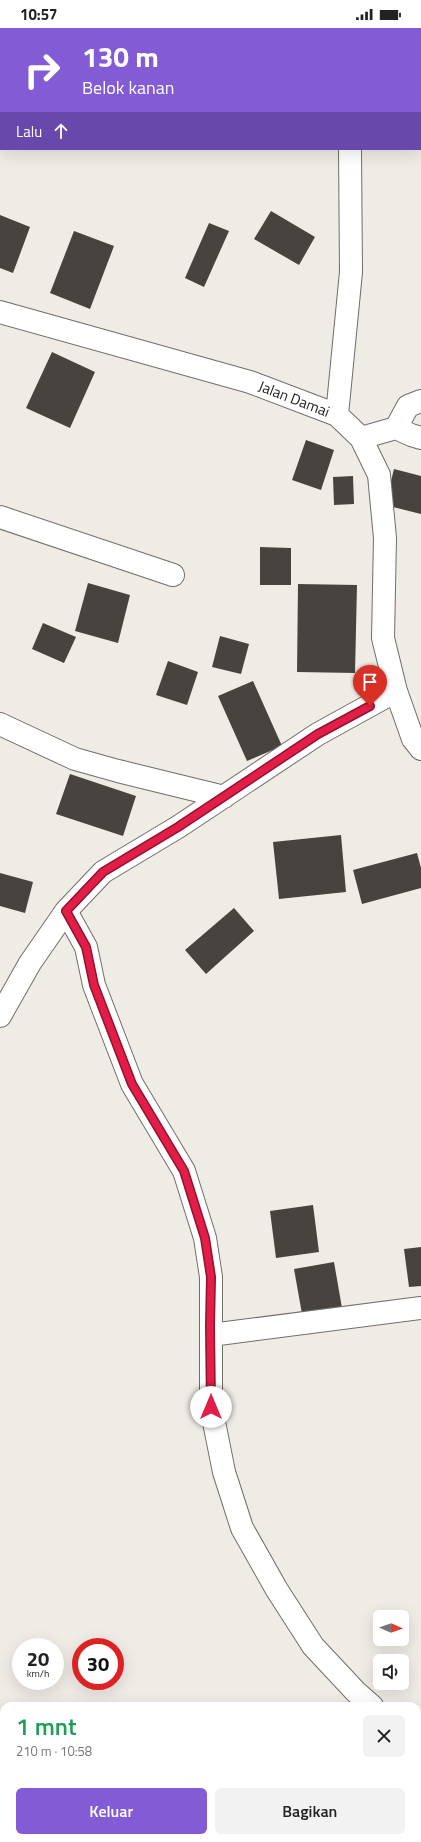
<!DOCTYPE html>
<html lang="id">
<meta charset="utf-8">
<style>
body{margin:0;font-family:"Titillium Web",sans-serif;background:#f2f2f2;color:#222;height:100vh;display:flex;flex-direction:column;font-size:15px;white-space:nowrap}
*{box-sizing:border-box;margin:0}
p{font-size:13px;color:#767676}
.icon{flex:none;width:22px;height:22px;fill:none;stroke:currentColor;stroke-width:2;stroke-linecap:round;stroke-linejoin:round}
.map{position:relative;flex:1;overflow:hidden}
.panel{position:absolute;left:0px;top:1674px;width:421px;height:140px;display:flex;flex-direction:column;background:#fff;border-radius:12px 12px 0 0;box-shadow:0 4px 16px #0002}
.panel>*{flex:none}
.banner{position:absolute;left:0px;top:0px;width:421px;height:122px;box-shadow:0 4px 16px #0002;background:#825bd5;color:#fff;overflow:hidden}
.needle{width:26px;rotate:92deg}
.controls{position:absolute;left:373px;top:1582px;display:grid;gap:8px}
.controls a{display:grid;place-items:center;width:36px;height:36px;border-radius:6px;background:#fff;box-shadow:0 4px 16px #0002;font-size:20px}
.speed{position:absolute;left:12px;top:1610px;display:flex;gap:8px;font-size:20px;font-weight:700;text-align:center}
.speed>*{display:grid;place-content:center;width:52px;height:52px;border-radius:50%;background:#fff;box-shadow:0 4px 16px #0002;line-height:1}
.speed small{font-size:10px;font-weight:400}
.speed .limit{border:6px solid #d22;background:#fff;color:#111}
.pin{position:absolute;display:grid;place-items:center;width:34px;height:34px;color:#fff;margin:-41px -17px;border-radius:50% 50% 50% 0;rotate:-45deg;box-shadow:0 0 4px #0007}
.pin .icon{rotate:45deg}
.me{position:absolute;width:44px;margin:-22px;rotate:0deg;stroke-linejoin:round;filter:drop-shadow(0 0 3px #0008)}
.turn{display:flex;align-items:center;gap:14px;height:84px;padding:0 16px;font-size:18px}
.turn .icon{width:52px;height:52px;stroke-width:2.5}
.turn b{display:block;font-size:28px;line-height:34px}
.then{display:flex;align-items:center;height:38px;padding:0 16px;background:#0003;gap:8px;font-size:15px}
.round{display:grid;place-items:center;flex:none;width:42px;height:42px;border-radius:6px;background:#f2f2f2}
.headline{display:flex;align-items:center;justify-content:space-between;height:68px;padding:0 16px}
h1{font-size:24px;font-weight:600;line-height:30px;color:#1e9e55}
.cta{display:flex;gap:8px;margin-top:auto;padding:8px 16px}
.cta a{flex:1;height:46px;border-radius:6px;background:#825bd5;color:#fff;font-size:16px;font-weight:600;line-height:46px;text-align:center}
.cta a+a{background:#f2f2f2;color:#222}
.status{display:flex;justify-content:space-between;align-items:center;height:28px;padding:0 20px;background:#fff;direction:ltr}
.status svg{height:11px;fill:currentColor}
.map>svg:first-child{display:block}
</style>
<div class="status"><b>10:57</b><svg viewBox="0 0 49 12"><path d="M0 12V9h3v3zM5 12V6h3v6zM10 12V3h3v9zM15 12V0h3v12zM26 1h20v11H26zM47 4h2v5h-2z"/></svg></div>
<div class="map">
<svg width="421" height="1814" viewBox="0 0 421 1814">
<rect width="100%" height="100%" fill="#efebe5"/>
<path fill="#47443f" d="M271 183 315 209 299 237 254 211Z
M0 187 30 199 13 245 0 240Z
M209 195 229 203 204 259 185 250Z
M74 203 114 218 90 281 50 265Z
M52 324 95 344 70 400 26 380Z
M306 412 334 422 321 462 292 452Z
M394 441 421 448V486L385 477Z
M353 448 354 476 334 477 333 449Z
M260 519 291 520V557H260Z
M88 555 130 567 118 615 75 603Z
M298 556 357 557 355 645 297 644Z
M43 595 76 609 64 635 32 621Z
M220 608 249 616 241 646 212 639Z
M168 633 198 644 187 677 156 667Z
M253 653 282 718 247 733 218 668Z
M70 746 136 768 123 808 56 786Z
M341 807 346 864 279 871 273 814Z
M417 825 421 840V860L362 876 353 842Z
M0 845 33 854 25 885 0 878Z
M234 880 254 903 206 946 185 922Z
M313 1177 319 1224 276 1230 270 1183Z
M421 1219V1258L409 1259 404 1221Z
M334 1234 342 1280 302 1286 294 1241Z"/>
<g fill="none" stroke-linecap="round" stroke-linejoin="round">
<defs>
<path id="minor" d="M343 1V0
M0 284 250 354 337 387 361 410 379 447 385 510 383 610 396 663 413 711 421 721
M337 387 351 244 350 121
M396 400 408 378 421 373
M361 410 396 400 411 407 421 410
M0 489 173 547
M0 696 75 731 118 743 224 769
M66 883 86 919 94 957 132 1056 184 1143 205 1210 211 1249V1379L224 1444 242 1500 277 1562 313 1618 356 1664 372 1678
M0 988 30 935 66 883 103 844 178 799 318 706 396 663
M211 1307 421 1280
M417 1716 421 1719"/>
</defs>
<use href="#minor" stroke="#716e69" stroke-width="24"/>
<use href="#minor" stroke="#fff" stroke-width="22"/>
</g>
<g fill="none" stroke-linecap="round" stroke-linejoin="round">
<defs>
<path id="route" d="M211 1379 210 1298 211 1249 205 1210 184 1143 132 1056 94 957 86 919 66 883 103 844 178 799 318 706 370 678"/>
</defs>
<use href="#route" stroke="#92132f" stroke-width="10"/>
<use href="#route" stroke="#e11d48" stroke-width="7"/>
</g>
<g text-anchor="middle" stroke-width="4" stroke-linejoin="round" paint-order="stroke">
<g font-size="15" fill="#232220" stroke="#fff">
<text transform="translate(294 371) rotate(21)" y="5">Jalan Damai</text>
</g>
</g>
</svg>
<div class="controls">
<a><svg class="needle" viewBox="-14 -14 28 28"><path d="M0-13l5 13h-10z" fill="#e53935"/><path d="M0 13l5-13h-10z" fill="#767676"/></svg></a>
<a><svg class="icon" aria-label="sound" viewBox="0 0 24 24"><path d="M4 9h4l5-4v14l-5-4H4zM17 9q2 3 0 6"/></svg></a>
</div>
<div class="speed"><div>20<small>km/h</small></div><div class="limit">30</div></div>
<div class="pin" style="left:370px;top:678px;background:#d93025"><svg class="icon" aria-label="arrive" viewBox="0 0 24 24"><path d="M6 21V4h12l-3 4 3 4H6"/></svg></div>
<svg class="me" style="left:211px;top:1379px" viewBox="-20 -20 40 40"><circle r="19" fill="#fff"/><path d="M0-13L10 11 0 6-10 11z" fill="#e11d48"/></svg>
<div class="banner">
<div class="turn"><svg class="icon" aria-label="right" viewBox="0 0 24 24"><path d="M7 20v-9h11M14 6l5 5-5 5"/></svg><div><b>130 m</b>Belok kanan</div></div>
<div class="then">Lalu<svg class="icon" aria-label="ahead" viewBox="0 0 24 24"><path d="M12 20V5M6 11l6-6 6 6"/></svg></div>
</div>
<section class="panel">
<div class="headline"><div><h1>1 mnt</h1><p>210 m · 10:58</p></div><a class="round"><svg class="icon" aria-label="close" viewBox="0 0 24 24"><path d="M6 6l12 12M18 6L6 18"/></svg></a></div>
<div class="cta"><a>Keluar</a><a>Bagikan</a></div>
</section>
</div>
